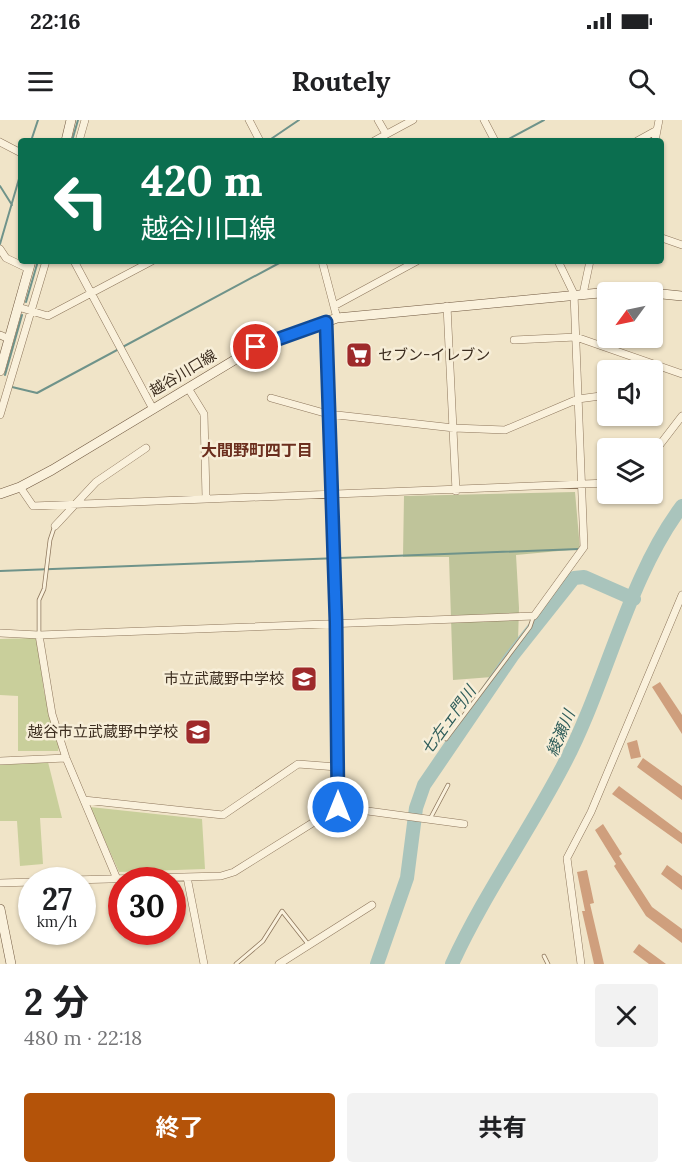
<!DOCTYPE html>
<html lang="ja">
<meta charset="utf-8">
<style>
body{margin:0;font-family:Lora,"Noto Sans JP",serif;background:#f2f2f2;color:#202124;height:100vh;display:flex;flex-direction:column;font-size:22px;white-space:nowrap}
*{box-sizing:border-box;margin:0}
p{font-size:20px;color:#757577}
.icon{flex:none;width:33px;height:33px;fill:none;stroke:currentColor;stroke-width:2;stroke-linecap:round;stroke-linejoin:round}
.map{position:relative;height:844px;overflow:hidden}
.side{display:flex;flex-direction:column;background:#fff;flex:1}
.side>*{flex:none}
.banner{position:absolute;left:18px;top:18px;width:646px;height:126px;border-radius:6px;box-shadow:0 2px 4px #0004;background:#0b6e4f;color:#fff;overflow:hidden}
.needle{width:39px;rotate:237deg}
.buttons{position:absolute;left:597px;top:162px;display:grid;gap:12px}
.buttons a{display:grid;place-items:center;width:66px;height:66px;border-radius:6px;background:#fff;box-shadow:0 2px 4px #0004;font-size:30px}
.speed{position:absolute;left:18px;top:747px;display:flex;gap:12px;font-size:30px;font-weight:700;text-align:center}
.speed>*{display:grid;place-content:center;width:78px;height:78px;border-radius:50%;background:#fff;box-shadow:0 2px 4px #0004;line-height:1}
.speed small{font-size:15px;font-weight:400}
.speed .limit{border:9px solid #d22;background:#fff;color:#111}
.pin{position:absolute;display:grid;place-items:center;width:51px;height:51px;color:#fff;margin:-26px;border:3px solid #fff;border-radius:50%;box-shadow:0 2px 6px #0007}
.me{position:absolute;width:66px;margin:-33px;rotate:0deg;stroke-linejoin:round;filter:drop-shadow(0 0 4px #0008)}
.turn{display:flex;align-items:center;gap:21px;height:126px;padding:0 24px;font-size:27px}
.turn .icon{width:78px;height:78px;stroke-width:2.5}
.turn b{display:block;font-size:42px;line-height:51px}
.round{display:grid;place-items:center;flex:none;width:63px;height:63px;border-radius:6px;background:#f2f2f2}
.summary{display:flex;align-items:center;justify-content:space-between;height:102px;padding:0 24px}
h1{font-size:36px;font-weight:700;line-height:45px}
.primary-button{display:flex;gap:12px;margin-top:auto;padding:12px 24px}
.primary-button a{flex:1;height:69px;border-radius:6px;background:#b45309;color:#fff;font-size:24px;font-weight:700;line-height:69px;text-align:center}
.primary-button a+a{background:#f2f2f2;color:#202124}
.status{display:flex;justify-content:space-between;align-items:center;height:42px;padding:0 30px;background:#fff;direction:ltr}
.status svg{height:16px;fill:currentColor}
header{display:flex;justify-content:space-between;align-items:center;height:78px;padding:0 24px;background:#fff;font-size:27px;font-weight:700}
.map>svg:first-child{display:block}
</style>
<div class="status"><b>22:16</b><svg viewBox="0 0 49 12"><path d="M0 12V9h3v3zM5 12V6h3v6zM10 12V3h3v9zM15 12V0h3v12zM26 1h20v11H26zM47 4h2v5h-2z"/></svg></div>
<header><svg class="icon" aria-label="menu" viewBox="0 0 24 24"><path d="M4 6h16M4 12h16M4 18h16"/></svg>Routely<svg class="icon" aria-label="search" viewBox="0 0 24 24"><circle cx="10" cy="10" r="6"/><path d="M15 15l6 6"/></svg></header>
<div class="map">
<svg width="682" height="844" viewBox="0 0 682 844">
<rect width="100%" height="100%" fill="#f0e4c8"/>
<path fill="#c9cf9b" d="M37 518 44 572 60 624 58 631H18V576L0 575V519Z
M48 642 62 698H40L43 744 20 746 17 701H0V645Z
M90 687 202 699 205 749 119 752Z"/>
<path fill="#bfc49a" d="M575 372 580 429 516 435 519 488 518 521 492 557 453 560 449 437H403L404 376Z"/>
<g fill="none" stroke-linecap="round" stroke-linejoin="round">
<path stroke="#6f938a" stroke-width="2" d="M31 21 38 0
M72 21 78 0
M268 21 299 0
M505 21 544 0
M0 66 12 85
M0 124 21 52
M26 182 38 141
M5 255 22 195
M12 267 37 273 283 141
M0 451 579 429"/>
<path stroke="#a9c4bc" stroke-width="14" d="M377 844 407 758 416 688 424 665 512 536 574 458 584 457 634 479
M452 844C483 776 528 713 563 646 606 566 627 459 682 386"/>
</g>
<path fill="#cf9f7d" d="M660 562 682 595V614L652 567Z
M637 620 641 637 631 639 627 623Z
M643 638 682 666V680L637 647Z
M619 666 682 713V724L612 674Z
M603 704 622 734 619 736 652 787 682 809V823L646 796 614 746 616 744 595 710Z
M667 745 682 756V770L661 754Z
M587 750 594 783 590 784 604 844H594L582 791H585L577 752Z
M639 824 666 844H649L633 832Z"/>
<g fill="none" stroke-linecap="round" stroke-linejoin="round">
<defs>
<path id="service" d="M39 515V480L44 469 50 420 54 408
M446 619 530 507 533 498
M430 699 448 665
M544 836 548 844
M236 844 263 821 282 791 308 824"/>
<path id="minor" d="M249 0 260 21
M378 0 386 14
M484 0 495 21
M79 21 85 0
M374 21 413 0
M637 21 657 10
M655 21 659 0
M0 22 21 33
M662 118 682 125
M0 129 6 138 29 149
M74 141 153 289
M322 141 337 198
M583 174 590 141
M334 186 417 141
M447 186 456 371
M18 187 48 196 152 141
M326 202 336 502 338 687
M0 215 9 219
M514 220 576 217 682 254
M188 268 204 294 206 378
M271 278 328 294 454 308 505 310 578 279 608 275
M0 295 46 141
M652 335 682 296
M20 367 33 386 608 363
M55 406 96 362 146 328
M0 513 39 515 534 496 584 427 574 174 558 141
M39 515 52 594 66 638 117 759
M0 641 66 638
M84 680 223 695 298 644 337 647
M187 757 204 844
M72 760 221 756 234 752 338 687 464 704
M0 763 32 762
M279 844 372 785
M581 844 567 738 591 692 682 475"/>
<path id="secondary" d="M66 21 71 0
M652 173 682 176
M0 251 31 141
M0 374 20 367 52 350 256 227 337 198 610 172
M0 789 11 844"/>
</defs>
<use href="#service" stroke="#8d765c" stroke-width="4.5"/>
<use href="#minor" stroke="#8d765c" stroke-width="8"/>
<use href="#secondary" stroke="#6f573f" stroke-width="10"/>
<use href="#service" stroke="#faf1dc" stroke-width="3"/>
<use href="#minor" stroke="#faf1dc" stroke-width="7"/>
<use href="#secondary" stroke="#faf1dc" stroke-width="9"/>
</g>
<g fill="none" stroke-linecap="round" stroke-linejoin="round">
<defs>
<path id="route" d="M256 227 326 202 336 502 338 687"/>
</defs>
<use href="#route" stroke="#114b97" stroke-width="15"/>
<use href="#route" stroke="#1a73e8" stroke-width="10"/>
</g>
<defs>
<symbol id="supermarket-square" viewBox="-11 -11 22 22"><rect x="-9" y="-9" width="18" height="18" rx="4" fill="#9e2a2b" stroke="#f7eed8"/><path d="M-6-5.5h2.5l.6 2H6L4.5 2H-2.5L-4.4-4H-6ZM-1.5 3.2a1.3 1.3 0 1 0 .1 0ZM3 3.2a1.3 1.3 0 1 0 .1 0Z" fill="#fff"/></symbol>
<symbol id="school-square" viewBox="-11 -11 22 22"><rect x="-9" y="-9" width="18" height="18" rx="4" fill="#9e2a2b" stroke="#f7eed8"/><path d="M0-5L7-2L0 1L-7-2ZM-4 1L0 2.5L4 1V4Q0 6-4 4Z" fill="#fff"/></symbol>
</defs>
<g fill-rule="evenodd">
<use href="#supermarket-square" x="344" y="220" width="30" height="30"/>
<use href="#school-square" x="289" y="544" width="30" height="30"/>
<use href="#school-square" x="183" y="597" width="30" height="30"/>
</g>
<g text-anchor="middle" stroke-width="5" stroke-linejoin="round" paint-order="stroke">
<g font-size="15" fill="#3d2e20" stroke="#f7eed8" text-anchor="end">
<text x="378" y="240" text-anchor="start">セブン-イレブン</text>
<text x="284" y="564">市立武蔵野中学校</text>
<text x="178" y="617">越谷市立武蔵野中学校</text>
</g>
<g font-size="15" fill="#3d2e20" stroke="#f7eed8">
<text transform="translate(183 253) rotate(-31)" y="5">越谷川口線</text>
</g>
<g font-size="16" font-weight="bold" fill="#6b2e1e" stroke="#f7eed8">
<text x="257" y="336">大間野町四丁目</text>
</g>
<g font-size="16" font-style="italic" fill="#2f5d5a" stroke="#f7eed8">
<text transform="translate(448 600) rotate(-54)" y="6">七左ェ門川</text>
<text transform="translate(560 613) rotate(-67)" y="6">綾瀬川</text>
</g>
</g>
</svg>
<div class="buttons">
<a><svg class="needle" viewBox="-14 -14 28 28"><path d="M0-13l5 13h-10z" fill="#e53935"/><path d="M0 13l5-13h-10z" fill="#757577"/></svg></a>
<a><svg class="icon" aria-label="sound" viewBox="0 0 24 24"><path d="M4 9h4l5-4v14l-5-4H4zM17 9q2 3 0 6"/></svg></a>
<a><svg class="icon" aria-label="layers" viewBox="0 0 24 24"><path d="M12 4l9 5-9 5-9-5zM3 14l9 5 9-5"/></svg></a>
</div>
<div class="speed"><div>27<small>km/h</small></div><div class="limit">30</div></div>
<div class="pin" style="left:256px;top:227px;background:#d93025"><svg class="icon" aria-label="arrive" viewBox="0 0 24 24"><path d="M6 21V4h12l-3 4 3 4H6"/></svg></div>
<svg class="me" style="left:338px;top:687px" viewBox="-20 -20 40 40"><circle r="17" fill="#1a73e8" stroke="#fff" stroke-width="3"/><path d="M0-11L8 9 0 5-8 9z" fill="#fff"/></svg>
<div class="banner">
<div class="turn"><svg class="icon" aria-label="left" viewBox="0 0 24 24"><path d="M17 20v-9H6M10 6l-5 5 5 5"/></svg><div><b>420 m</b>越谷川口線</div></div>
</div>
</div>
<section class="side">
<div class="summary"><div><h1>2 分</h1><p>480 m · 22:18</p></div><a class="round"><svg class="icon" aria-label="close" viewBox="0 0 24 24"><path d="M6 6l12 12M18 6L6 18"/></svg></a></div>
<div class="primary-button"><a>終了</a><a>共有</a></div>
</section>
